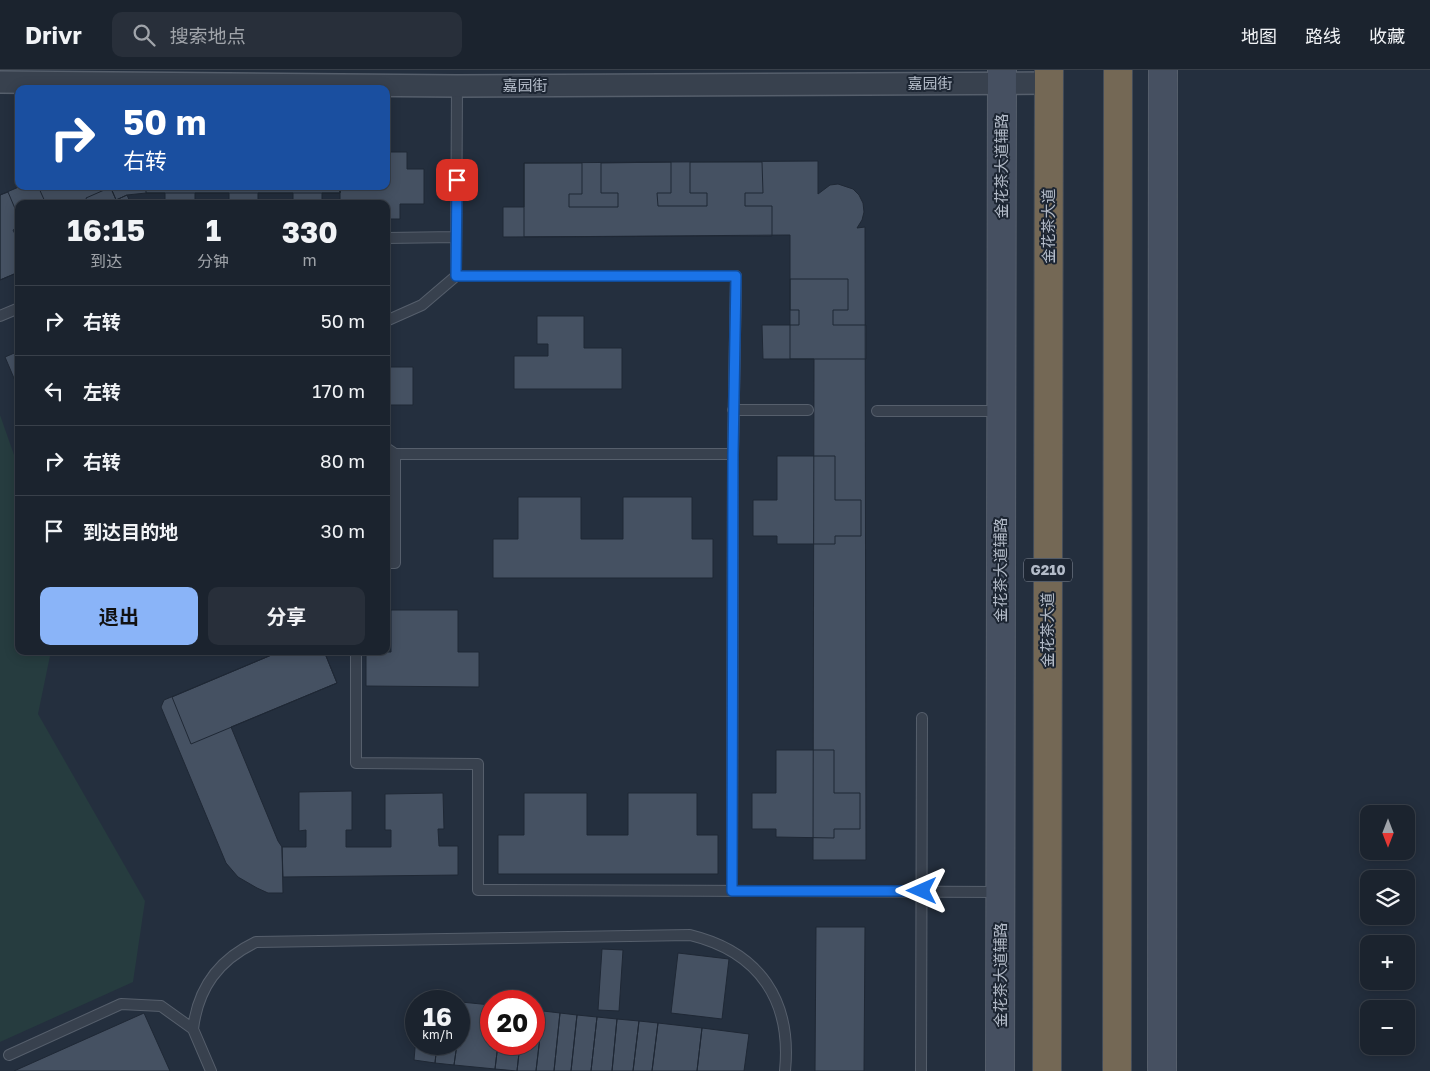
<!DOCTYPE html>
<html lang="zh">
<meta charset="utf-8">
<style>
body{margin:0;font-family:"Golos Text","Noto Sans SC",sans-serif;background:#282f3a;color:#f1f3f6;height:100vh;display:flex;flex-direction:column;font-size:19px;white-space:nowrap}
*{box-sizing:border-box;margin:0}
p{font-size:16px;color:#a0a4aa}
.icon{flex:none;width:28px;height:28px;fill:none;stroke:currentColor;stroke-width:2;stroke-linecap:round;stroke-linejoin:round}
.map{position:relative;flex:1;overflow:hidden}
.sheet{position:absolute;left:15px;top:130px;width:375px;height:455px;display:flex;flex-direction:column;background:#1b232e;border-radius:10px;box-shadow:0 2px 12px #0003,0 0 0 1px #39404a}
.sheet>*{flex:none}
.banner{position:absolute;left:15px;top:15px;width:375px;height:105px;border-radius:10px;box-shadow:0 2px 12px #0003,0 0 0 1px #39404a;background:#1a4fa0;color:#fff;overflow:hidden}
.needle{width:32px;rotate:180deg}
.fabs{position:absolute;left:1360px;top:735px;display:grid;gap:10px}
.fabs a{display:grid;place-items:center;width:55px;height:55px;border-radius:10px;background:#1b232e;box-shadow:0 2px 12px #0003,0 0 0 1px #39404a;font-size:25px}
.speed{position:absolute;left:405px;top:920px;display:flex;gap:10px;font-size:25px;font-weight:700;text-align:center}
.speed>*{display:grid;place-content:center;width:65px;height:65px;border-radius:50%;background:#1b232e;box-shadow:0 2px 12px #0003,0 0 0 1px #39404a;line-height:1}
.speed small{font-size:12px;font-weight:400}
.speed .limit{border:8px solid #d22;background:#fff;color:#111}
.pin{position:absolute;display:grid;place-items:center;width:42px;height:42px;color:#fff;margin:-21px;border-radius:10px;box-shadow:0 2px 8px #0006}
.me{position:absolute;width:55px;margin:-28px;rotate:270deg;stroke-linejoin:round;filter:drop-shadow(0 0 4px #0008)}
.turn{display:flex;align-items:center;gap:18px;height:105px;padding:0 25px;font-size:22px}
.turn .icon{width:65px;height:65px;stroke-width:2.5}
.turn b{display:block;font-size:35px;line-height:42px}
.eta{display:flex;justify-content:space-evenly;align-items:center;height:85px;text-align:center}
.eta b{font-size:30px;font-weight:700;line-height:35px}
.primary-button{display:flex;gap:10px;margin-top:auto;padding:10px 25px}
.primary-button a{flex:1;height:58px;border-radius:10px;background:#8ab4f8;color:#111;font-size:20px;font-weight:700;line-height:58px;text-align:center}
.primary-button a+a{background:#282f3a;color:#f1f3f6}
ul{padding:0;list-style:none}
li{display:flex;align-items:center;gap:15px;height:70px;padding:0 25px;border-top:1px solid #39404a}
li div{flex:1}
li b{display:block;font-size:19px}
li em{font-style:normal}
header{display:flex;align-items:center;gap:30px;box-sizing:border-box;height:70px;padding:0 25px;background:#1b232e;border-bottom:1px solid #39404a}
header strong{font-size:24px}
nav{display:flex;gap:28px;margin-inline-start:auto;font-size:18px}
.search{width:350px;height:45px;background:#282f3a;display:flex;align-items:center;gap:12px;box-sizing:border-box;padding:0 18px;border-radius:10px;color:#a0a4aa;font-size:19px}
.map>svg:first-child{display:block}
</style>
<header>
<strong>Drivr</strong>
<div class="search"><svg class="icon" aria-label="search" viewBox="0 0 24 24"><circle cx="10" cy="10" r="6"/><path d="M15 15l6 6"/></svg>搜索地点</div>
<nav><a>地图</a><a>路线</a><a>收藏</a></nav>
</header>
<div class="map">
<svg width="1430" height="1001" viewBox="0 0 1430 1001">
<rect width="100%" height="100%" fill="#242f3e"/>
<path fill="#263c3f" d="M0 345 19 399V581H51L38 644 145 831 133 912 0 972Z"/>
<path fill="#455162" stroke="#1f2835" d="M386 82H407V99H424V134H400V149H386V134H340V116H386Z
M818 91V124L830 115 838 114 853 119 859 125 863 133 864 142 862 150 857 158 865 157 866 790H813L814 289H790V165L524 167V93Z
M671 92V123H657L658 136H707V123H690V92H762L763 123H745V136H772V166L503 167V137H524V93H582V124H569V137H618V123H601V93Z
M21 116H110L118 134H19V202L0 210V125Z
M38 116H110L111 117 86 128 88 134H46Z
M110 116H340V123H146L127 125 116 130Z
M146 116H340V123H322V132H293V123H258V132H229V123H195V132H165V123H146Z
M8 122 19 148V157L13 160 19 172V202L0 210V125Z
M127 125 131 134H107L116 130Z
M790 209H848V240H833V255H866V289H763L762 255H799V240H790Z
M537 246H584V278H622V319H514V286H548V274H537Z
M19 281V320L5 287Z
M386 297H413V335H386Z
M777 386H835V430H861V466H835V474H777V466H753V430H777Z
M518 427H581V469H623V427H692V469H713V508H493V469H518Z
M391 540H458V582H479V617L366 616V582H391Z
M281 581H324L337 613 231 657 278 771 282 777 283 823H268L257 818 238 807 226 793 161 637 164 630Z
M281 581H324L337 613 191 674 172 627Z
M776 680H834V723H860V759H834V768L776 767V759H752V723H776Z
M352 721V760H346V777H391V760H385V724L443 723 444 759H438L439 776H458V805L283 807 282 777H306V760L299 761V722Z
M524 723H587V765H628V723H697V765H718V804H498V765H524Z
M816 857H865L864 1001H815Z
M602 879 623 880 619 941 598 940Z
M678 883 729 889 722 949 671 943Z
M461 932 491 935V974H498L495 999 454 995 457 974H459Z
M534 940 543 941 536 1001H517L520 974H534Z
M543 941 560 943 554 1001H536Z
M144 943 170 1001H14Z
M560 943 577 945 571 1001H554Z
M577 945 597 947 591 1001H571Z
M597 947 617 949 612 1001H591Z
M617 949 639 951 633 1001H612Z
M639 951 658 953 652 1001H633Z
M658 953 702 958 697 1001H652Z
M702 958 749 964 744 1001H697Z
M416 967V974H437L435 993 414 990Z
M437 974H457L454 995 435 993Z
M498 974H520L517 1001 495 999Z"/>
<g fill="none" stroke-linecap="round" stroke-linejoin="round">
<defs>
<path id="lane" d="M457 16 456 206H736L733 384 732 821
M386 168 456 167
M0 246 19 238
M386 251 422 235 456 206
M733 340H808
M877 341H1000
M386 378 395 384H733
M386 493H395V384
M356 581V693L478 694V820L999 822
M193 959C198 918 218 890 256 872L690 865C760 882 792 931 785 1001
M9 985 121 934 161 936 193 959 211 1001
M921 1001 922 648"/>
<path id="street" d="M0 12 457 16 1049 13"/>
<path id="secondary" d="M1000 1001 1002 0
M1162 1001 1163 0"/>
<path id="highway" d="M1047 1001 1049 0
M1117 1001 1118 0"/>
</defs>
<use href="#lane" stroke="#565f6c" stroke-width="12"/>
<use href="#street" stroke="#565f6c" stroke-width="24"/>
<use href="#secondary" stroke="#565f6c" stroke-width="30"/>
<use href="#highway" stroke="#434c59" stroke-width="30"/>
<use href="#lane" stroke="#38414e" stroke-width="10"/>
<use href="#street" stroke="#38414e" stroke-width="21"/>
<use href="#secondary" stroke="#465061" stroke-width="28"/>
<use href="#highway" stroke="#746855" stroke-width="28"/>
</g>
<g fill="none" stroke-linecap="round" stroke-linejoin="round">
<defs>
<path id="route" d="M457 110 456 206H736L733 384 732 821H922"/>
</defs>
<use href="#route" stroke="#114b97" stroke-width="12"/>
<use href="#route" stroke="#1a73e8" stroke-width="9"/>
</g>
<g text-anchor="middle" stroke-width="4" stroke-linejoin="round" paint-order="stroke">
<rect fill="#1d2633" stroke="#878f9c" stroke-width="1" x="1024" y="488.5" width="48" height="23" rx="4"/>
<g font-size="14" font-weight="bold" fill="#b4bcc9">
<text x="1048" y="505">G210</text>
</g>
<g font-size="15" fill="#b4bcc9" stroke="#1d2633">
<text x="930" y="19">嘉园街</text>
<text x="525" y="21">嘉园街</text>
<text transform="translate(1002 96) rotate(-90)" y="5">金花茶大道辅路</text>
<text transform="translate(1049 156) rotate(-90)" y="5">金花茶大道</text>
<text transform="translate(1001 500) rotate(-90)" y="5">金花茶大道辅路</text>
<text transform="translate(1048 560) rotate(-90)" y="5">金花茶大道</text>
<text transform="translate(1001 905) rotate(-90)" y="5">金花茶大道辅路</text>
</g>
</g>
</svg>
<div class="fabs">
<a><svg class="needle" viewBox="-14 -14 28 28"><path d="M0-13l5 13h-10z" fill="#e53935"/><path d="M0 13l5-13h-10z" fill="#a0a4aa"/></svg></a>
<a><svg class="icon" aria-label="layers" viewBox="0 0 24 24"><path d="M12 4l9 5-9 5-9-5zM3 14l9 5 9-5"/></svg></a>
<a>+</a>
<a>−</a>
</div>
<div class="speed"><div>16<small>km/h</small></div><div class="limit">20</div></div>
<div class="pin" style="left:457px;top:110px;background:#d93025"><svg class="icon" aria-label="arrive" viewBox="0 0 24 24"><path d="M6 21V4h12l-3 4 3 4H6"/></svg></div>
<svg class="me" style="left:922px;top:821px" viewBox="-20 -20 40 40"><path d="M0-17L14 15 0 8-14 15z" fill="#1a73e8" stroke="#fff" stroke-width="4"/></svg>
<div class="banner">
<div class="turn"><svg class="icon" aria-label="right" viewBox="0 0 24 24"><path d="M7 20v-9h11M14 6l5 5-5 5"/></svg><div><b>50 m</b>右转</div></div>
</div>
<section class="sheet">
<div class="eta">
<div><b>16:15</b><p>到达</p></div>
<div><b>1</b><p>分钟</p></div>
<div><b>330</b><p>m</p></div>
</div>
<ul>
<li><svg class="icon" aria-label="right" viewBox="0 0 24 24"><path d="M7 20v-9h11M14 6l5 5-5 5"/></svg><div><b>右转</b></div><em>50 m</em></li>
<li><svg class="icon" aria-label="left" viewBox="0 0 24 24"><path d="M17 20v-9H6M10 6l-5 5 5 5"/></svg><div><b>左转</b></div><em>170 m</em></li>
<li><svg class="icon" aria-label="right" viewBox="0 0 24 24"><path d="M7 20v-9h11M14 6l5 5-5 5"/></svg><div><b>右转</b></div><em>80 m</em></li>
<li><svg class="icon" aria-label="arrive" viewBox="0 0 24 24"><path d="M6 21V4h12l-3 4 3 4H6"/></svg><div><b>到达目的地</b></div><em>30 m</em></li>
</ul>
<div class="primary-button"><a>退出</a><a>分享</a></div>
</section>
</div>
